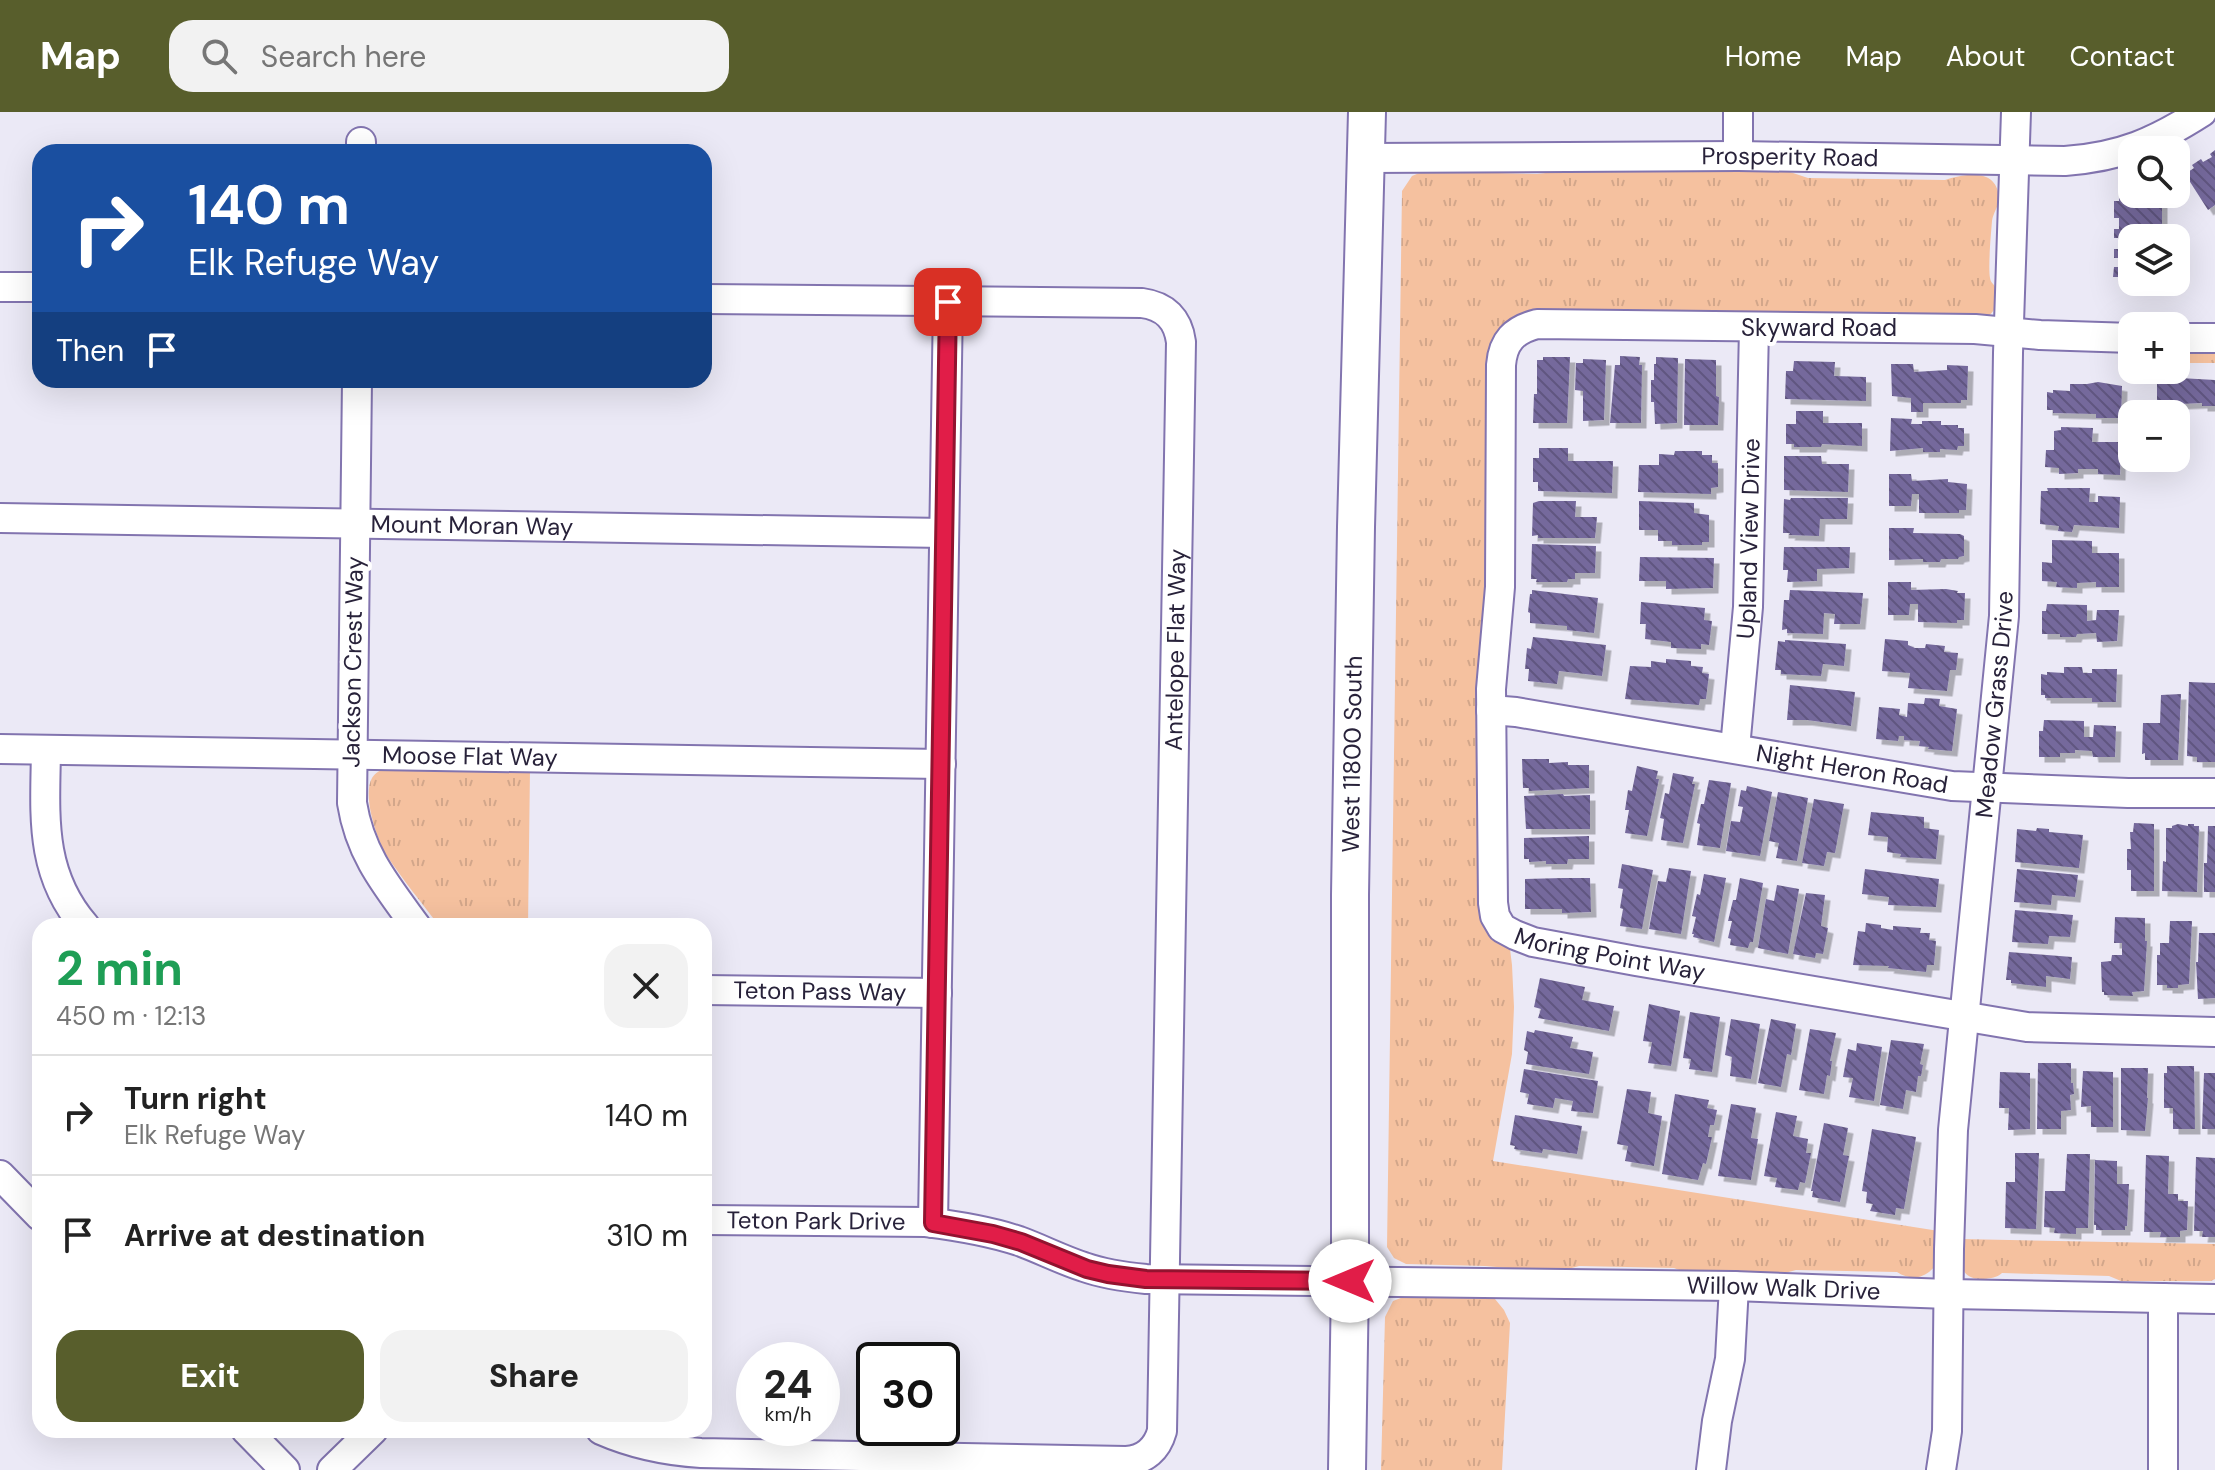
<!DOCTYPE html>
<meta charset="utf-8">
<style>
body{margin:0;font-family:"DM Sans",sans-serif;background:#f2f2f2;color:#222;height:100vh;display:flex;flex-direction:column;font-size:30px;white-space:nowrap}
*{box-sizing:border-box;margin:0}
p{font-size:26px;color:#767676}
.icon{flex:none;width:44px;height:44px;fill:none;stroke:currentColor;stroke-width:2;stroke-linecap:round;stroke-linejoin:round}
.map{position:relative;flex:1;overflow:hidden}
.panel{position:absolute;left:32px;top:806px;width:680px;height:520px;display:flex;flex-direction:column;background:#fff;border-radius:24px;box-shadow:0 8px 32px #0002}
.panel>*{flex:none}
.hud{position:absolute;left:32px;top:32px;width:680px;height:244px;border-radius:24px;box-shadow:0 8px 32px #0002;background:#1a4fa0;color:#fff;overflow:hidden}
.controls{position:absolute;left:2118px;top:24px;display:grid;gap:16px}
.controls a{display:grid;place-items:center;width:72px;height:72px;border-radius:16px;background:#fff;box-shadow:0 8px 32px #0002;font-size:40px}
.speed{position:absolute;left:736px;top:1230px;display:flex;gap:16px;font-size:40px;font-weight:700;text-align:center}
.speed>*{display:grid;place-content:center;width:104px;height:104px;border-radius:50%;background:#fff;box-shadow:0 8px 32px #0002;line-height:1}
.speed small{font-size:20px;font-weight:400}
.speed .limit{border:4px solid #111;border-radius:12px;background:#fff;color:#111}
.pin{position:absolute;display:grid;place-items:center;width:68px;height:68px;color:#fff;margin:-34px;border-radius:16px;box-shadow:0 4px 12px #0006}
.me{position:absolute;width:88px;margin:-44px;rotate:270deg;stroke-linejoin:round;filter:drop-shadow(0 0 6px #0008)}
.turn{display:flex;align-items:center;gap:28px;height:168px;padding:0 24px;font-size:36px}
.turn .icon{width:104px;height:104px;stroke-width:2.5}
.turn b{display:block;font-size:56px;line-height:68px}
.then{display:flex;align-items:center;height:76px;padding:0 24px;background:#0003;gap:16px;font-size:30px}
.round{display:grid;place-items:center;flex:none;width:84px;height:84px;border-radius:24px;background:#f2f2f2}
.summary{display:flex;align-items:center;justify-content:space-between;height:136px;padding:0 24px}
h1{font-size:48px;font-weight:700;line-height:60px;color:#1e9e55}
.button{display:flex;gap:16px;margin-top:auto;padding:16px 24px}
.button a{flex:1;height:92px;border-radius:24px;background:#585e2c;color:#fff;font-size:32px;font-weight:700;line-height:92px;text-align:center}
.button a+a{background:#f2f2f2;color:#222}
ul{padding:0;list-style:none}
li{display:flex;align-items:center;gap:24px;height:120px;padding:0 24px;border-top:2px solid #e0e0e0}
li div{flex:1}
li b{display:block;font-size:30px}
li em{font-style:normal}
header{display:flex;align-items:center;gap:48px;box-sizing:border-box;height:112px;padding:0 40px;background:#585e2c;color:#fff}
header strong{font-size:38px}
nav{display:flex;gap:44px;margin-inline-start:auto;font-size:28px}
.search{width:560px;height:72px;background:#f2f2f2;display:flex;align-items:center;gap:20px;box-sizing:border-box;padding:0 28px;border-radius:24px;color:#767676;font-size:30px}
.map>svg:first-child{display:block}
</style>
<header>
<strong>Map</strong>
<div class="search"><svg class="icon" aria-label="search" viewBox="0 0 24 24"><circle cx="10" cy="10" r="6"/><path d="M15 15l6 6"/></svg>Search here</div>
<nav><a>Home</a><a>Map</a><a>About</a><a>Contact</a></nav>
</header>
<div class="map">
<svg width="2215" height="1358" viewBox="0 0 2215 1358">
<defs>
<pattern id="grass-tufts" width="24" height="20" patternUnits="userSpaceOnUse" patternTransform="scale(2)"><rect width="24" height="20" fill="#f5c19f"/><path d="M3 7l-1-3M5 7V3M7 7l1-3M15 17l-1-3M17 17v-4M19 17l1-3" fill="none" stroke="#d2a68a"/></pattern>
<pattern id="building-back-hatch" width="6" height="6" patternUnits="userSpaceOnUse" patternTransform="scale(2)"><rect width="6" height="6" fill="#75699c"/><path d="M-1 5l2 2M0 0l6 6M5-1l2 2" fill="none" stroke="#605680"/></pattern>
<filter id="shadow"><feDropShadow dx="5.5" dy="5.5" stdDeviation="0" flood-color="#0004"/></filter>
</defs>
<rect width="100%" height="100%" fill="#ebe9f6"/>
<path fill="url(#grass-tufts)" d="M1590 56 1790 60 1808 66 1945 68C1964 62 1997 55 1999 86 1999 94 1993 101 1992 109 1991 122 1988 154 1990 166 1991 172 1994 171 1996 177 2001 189 1994 202 1983 208L1544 199 1490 248 1486 485 1478 557V582L1512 853 1514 895 1512 942 1493 1049 1939 1119 1936 1153C1925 1167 1911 1169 1897 1160L1796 1158 1777 1163 1687 1161 1674 1156 1579 1154 1557 1160 1485 1154 1406 1152 1394 1146 1387 1135 1402 79 1412 64 1424 59 1537 62Z
M2176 239 2215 240V251H2176Z
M386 655 530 657 528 814H439C422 791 403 768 387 744 377 728 362 683 372 666 375 661 381 658 386 655Z
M1961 1127 2215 1132V1167L2211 1169H2121L2109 1164 2002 1161C1996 1166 1992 1166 1983 1167 1957 1168 1960 1146 1961 1127Z
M1406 1184 1495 1187 1504 1198 1510 1211 1502 1358H1381L1385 1205 1393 1189Z"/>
<path fill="url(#building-back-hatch)" filter="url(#shadow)" d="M2215 38V93L2208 98 2185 62 2194 56 2192 53 2201 47 2203 50 2212 45 2210 42Z
M2119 84 2162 85V126H2132V165H2113L2114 155H2118V146H2114V137H2118V126H2114V117H2119V106H2114V89H2119Z
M1620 244 1640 245 1639 253H1642L1641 311H1610L1615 253H1620Z
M1543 245H1570L1567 311H1533L1534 282H1537V248H1543Z
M1656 245 1678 246 1677 311 1655 312 1654 290H1651V268H1654V252H1656Z
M1583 247 1606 248 1604 308 1583 309V279L1575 278 1576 251H1583Z
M1685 247 1716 248V284L1719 285 1718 313H1684Z
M1794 249 1835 250 1834 264 1866 265V289L1785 287 1786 259H1793Z
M1891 252H1913L1914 260 1947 258V253L1968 254 1967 288H1961V291H1923V300H1911V286L1892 284Z
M2180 266 2215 268V294H2202V291L2157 293V268H2180Z
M2098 270 2122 274 2121 306H2096V302L2053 301V298H2047V280L2053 281V278L2070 279V272H2087Z
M1796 299H1823V311H1862V334L1822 332 1821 335H1794V332H1786V312H1796Z
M1891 306 1912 307 1911 312H1922V309H1941V313H1958V316H1964V334H1958L1957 338 1940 337V340H1923V336L1890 339Z
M2061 315 2093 316 2092 330H2121L2120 363 2098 362V357H2078V361L2059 362V356L2045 355 2046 338H2054V319L2061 318Z
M1539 336H1568V349H1613L1612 381 1538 379V370H1533V346H1539Z
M1675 339H1702V343H1712V351H1718V375L1711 376V382L1638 380 1639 353H1659V342L1674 343Z
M1784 344H1821L1822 352H1849L1848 380 1784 378Z
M1889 362H1911L1912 369 1948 367V370L1967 372 1966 398H1959V401H1919V382H1912L1911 394H1889Z
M2047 376H2090L2089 390H2098V384L2120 385 2119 416 2074 413 2072 420 2058 419 2059 414 2040 412 2041 379H2048Z
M1791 386H1848L1847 407H1820L1819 424 1789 423 1790 421H1783L1784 387 1790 388Z
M1539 389H1576L1575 405H1597L1595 426H1538V423L1532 424 1533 391Z
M1639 389 1694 391V401L1709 403V430H1702V433H1672V429H1658V418H1639Z
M1889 416H1914L1913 421 1960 422 1964 424V444L1959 445 1958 447H1941L1940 450H1923V447L1889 448Z
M2052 428 2092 429V441H2119V475H2096V470L2077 471V476L2056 475 2057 470 2042 469V450L2052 451Z
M1532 432 1596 434 1595 461H1575V467H1568L1567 470H1536L1537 467H1531Z
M1784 435H1850L1849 456 1817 457V469L1787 470 1788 458H1783Z
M1640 445 1714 446 1713 476 1666 477V469H1639Z
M1888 470H1911V478L1946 477 1958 479 1957 481H1965L1964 508H1957V511L1918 510V492H1910L1909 503H1888Z
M1532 478 1598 486 1594 521 1567 518V514L1530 511V501L1528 500 1530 482H1532Z
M1790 478 1863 481 1860 512H1834L1835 502 1824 501 1823 522 1787 521V517L1782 518 1784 488H1789Z
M1641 490 1705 496 1704 508 1712 509 1709 533 1701 532V537L1671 536V530L1645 527 1646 512H1640Z
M2047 492 2087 493V509L2096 508 2097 498H2119L2117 529 2097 530 2096 521 2077 522 2076 525H2060V522H2042V499H2046Z
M1533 525 1606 533 1602 564 1559 559 1557 572 1528 569 1529 557H1525L1527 536 1531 537Z
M1885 527 1908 529V533L1915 536H1925L1926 532 1945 534 1944 540 1958 541 1956 558H1950L1947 579 1908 576 1910 561 1882 559Z
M1785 528 1846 532 1844 554 1823 552 1821 564 1781 562V558H1775L1778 529 1785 530Z
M1666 547 1691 549V554L1703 555 1702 561 1709 562 1706 587H1700L1699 593 1625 587 1630 554 1651 555V549L1666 551Z
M2064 555H2082L2083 561H2092V557H2117L2116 590H2092V586H2045V583H2041V562L2047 563V560L2064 561Z
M2189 570 2215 571V650H2197V645L2187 644Z
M1790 573 1855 580 1851 614 1807 608H1787Z
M2181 582 2178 648H2145V641L2142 642 2143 611H2160L2161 583Z
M1925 586 1940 587 1939 594 1957 597 1952 639 1928 637 1929 635 1919 634 1920 629 1904 628V624H1899L1898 629 1876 627 1879 595 1900 597 1899 603 1907 605 1908 591 1924 592Z
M2044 608 2084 609V625H2093L2094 613 2116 614 2115 645H2093L2092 639 2075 638V641H2060V645H2039V619H2043Z
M1522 647H1549V651L1568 650V653H1589V676L1529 679V676H1523Z
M1637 654 1658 659 1656 667H1659L1647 724 1625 721 1629 698H1625L1628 678 1632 679Z
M1673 661 1694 665 1692 672H1695L1683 731 1661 728 1664 707 1660 706 1665 681 1669 682Z
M1709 668 1731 671 1720 736 1697 733 1700 712 1697 711 1701 692H1704Z
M1747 674 1772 680 1760 744 1726 739 1731 709 1740 710 1743 695 1738 694 1741 678 1746 679Z
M1778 680 1808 686 1797 749 1776 746 1779 731 1769 729Z
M1563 682 1564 684 1590 683V717H1526L1524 684Z
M1814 687 1844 692 1835 741 1827 740 1824 754 1802 751Z
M1871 700 1924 705V716L1939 718 1936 747 1900 745 1901 742 1887 740 1888 725 1868 723Z
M2134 711 2154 712V779H2131V758H2127V737H2131L2130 720H2133Z
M2178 712 2188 714V712H2194V714H2199L2197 780 2162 779 2163 749 2166 750V716H2172V714Z
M2208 714H2215V780H2204V751H2207Z
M2037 716 2049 717V720L2083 723 2079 756 2015 750 2017 717 2036 719Z
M1589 724V747H1568L1567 752H1546V749L1529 750V747H1524V726Z
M1622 752 1653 758 1642 817 1620 814 1623 797 1620 796 1623 777 1618 776Z
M1669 756 1691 759 1681 822 1649 817 1658 769 1666 770Z
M1865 757 1939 767 1936 795 1888 793 1889 785 1862 782Z
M2017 757 2078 763 2075 785 2052 783 2051 793 2014 790Z
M1704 762 1726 766 1714 830 1693 825 1694 822H1692L1696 805 1692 804 1697 782 1700 783Z
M1563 766H1590L1591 800 1562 801V797H1525V767Z
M1740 766 1763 771 1753 830H1750L1748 836 1730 833 1731 827 1728 826 1732 809H1728L1733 788H1736Z
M1777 773 1799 777 1788 842 1758 836 1766 787 1774 789Z
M1806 781 1825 783 1821 814 1828 816 1823 842 1816 841 1815 846 1793 842Z
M2015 798 2073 803 2070 825 2049 824 2048 832 2012 830Z
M2115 805 2145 806V829H2147L2144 879 2132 880 2133 884 2104 883V880H2102L2101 850 2111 849 2112 843H2122V831H2114Z
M2170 809H2192L2189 872 2178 873V876H2167V873H2157V843H2160V831H2169Z
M1866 811 1881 813V816L1893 818V814L1921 816 1920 821H1930L1929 828 1936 829 1934 853H1927L1926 860 1888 856 1889 854 1853 853 1858 819 1865 820Z
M2199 821H2215V886L2198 887 2196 850H2198Z
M2009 840 2072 845 2070 867 2046 864V875L2011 871V868H2006Z
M1540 866 1585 875 1582 888 1614 894 1609 919 1538 906 1541 897 1534 895Z
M1649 892 1680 899 1671 954 1648 951 1652 930 1643 929Z
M1690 900 1720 905 1712 960 1689 957 1691 947 1683 946Z
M1731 907 1760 912 1751 967 1730 964 1732 945 1725 943Z
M1771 907 1796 912 1791 943 1787 942 1781 975 1758 971Z
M1810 917 1836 921 1830 949H1832L1830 964 1827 963 1824 982 1799 978Z
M1535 918 1573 925 1570 936 1593 940 1589 962 1526 952 1528 940 1524 938 1527 919 1534 921Z
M1891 928 1924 932 1920 952 1923 953 1921 964H1918L1916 980 1906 978 1903 997 1880 993Z
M1857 931 1882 935 1874 989 1849 985 1853 966 1843 965 1848 937 1856 939Z
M2038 951H2071V971H2073L2074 982 2070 983 2071 998 2061 999V1017H2037Z
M2167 954H2194L2195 1017H2173V996H2164V961H2167Z
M2121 956H2148L2147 986H2148L2145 1019 2121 1018Z
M1524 957 1598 969 1593 1001 1571 999 1573 989 1555 986 1553 996 1527 992 1529 982 1520 980Z
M2083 959 2113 960V1015H2091V994L2081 995Z
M2000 960 2030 961V1017L2008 1018 2009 996H1999Z
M2204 961H2215V1017H2202Z
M1627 977 1651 980 1648 1001 1662 1004 1654 1054 1625 1049 1628 1034 1617 1032Z
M1675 982 1709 988 1707 996 1717 998 1714 1013H1710L1708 1025H1712L1706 1052 1703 1051 1698 1068 1662 1062Z
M1731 992 1756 996 1751 1026 1758 1027 1751 1068 1718 1064Z
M1776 1000 1797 1004 1793 1024 1808 1027 1806 1041H1811L1805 1071 1800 1070 1798 1078 1775 1075 1777 1066 1764 1064Z
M1515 1003 1582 1014 1577 1042 1543 1037 1542 1041 1514 1037 1515 1034 1510 1033Z
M1824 1011 1848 1016 1843 1043 1849 1044 1840 1090 1812 1085 1813 1079H1811Z
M1872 1017 1916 1025 1904 1097 1896 1096 1895 1103 1870 1099 1873 1092 1866 1091 1867 1080 1862 1079Z
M2015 1041H2039L2036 1117 2005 1116 2006 1070H2015Z
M2067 1042H2090L2088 1116H2076V1122L2054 1121 2055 1116 2044 1115 2045 1079H2065Z
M2146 1043 2169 1044 2168 1082H2178V1089H2188L2187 1118 2180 1119V1125H2160L2161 1120H2144Z
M2196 1045 2215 1046V1125H2202L2203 1119H2194Z
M2095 1048 2117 1049V1072H2129L2127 1114H2125V1118H2096V1113H2094Z"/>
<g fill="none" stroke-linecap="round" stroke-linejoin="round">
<defs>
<g id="minor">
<path d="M361 40V30"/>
<path d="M1738 44V0"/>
<path id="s1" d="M1366 46 1738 44 2065 49C2121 45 2155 30 2202 0"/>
<path d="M0 175H40"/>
<path id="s2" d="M2132 226 2040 223 1975 217 1537 212C1514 218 1503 229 1501 253L1500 475 1491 577 1493 791 1495 804 1502 816 1515 823 1533 830 1636 849 2027 915 2215 920"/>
<path d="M2176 226H2215"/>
<path d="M357 268 352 691C360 742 386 773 416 814"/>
<path id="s3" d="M0 406 944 421"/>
<path id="s4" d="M1491 598 1516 600 1610 616 1952 674 2128 681H2215"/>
<path id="s5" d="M1735 636 1748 495 1754 216"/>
<path id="s6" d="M0 637 941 652"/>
<path d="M46 638C45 703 39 761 85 814"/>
<path id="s7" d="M704 878 937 881"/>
<path d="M0 1063 40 1104"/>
<path id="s8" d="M704 1108 926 1110C958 1114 989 1119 1019 1129 1041 1137 1062 1148 1084 1155 1104 1162 1125 1165 1146 1167L1734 1174 1948 1182 2215 1187"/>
<path d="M933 1111 948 190"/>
<path d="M2163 1186V1358"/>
<path d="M246 1318 285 1358"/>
<path id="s9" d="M601 1318C633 1332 666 1339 701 1341L1126 1349C1145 1348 1157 1337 1162 1319L1181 230C1178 207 1165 194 1142 191L704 187"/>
<path d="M332 1358 373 1318"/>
<path d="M1711 1358 1717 1309 1730 1247 1734 1174"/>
<path id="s10" d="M1941 1358 1947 1319 1949 1137 1953 1018 2004 504 2008 241 2016 0"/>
</g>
<g id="major">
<path id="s11" d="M1347 1358 1350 1169V783L1356 415 1367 0"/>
</g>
</defs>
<use href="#minor" stroke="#8274af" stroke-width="32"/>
<use href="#major" stroke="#8274af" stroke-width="40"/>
<use href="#minor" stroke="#fff" stroke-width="28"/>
<use href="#major" stroke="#fff" stroke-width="36"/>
</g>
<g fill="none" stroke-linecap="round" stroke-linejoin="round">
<defs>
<path id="route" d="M948 190 933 1111 993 1122 1021 1130 1087 1157 1108 1162 1146 1167 1350 1169"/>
</defs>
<use href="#route" stroke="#92132f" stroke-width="20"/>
<use href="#route" stroke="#e11d48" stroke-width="14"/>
</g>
<g text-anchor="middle" stroke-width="8" stroke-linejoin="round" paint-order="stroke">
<g font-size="24" fill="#28223a" stroke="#fff">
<text dy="8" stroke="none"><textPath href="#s1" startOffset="424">Prosperity Road</textPath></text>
<text x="1819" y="224">Skyward Road</text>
<text dy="8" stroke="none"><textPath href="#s3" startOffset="472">Mount Moran Way</textPath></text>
<text dy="8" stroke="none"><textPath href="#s5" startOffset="210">Upland View Drive</textPath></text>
<text dy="8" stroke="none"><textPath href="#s9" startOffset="1360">Antelope Flat Way</textPath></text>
<text transform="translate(353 550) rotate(-89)" y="8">Jackson Crest Way</text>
<text dy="8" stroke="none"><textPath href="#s10" startOffset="768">Meadow Grass Drive</textPath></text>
<text dy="8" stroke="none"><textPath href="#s11" startOffset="716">West 11800 South</textPath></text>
<text dy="8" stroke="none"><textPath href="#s6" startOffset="470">Moose Flat Way</textPath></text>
<text dy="8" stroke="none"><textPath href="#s4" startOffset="366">Night Heron Road</textPath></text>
<text dy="8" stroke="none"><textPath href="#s2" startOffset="1332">Moring Point Way</textPath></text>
<text dy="8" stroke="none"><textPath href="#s7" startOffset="116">Teton Pass Way</textPath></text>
<text dy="8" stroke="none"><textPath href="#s8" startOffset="112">Teton Park Drive</textPath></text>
<text dy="8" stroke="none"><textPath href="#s8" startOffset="1088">Willow Walk Drive</textPath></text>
</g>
</g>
</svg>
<div class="controls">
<a><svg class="icon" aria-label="search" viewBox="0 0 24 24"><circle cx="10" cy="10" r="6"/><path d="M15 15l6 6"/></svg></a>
<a><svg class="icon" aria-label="layers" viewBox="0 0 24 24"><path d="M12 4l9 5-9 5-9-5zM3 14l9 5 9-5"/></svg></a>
<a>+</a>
<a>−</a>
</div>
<div class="speed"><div>24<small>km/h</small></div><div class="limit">30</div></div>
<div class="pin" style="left:948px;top:190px;background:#d93025"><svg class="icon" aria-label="arrive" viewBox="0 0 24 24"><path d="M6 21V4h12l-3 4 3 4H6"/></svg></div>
<svg class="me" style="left:1350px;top:1169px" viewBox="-20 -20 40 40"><circle r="19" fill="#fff"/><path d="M0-13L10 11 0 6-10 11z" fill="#e11d48"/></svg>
<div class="hud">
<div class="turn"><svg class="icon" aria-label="right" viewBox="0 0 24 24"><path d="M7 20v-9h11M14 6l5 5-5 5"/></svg><div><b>140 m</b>Elk Refuge Way</div></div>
<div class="then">Then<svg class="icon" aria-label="arrive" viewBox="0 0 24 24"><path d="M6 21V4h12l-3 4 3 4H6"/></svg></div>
</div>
<section class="panel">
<div class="summary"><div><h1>2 min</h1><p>450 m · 12:13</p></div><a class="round"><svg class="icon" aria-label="close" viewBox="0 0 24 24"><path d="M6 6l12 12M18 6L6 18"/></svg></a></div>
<ul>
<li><svg class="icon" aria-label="right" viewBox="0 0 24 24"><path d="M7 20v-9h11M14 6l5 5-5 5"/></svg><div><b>Turn right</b><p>Elk Refuge Way</p></div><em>140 m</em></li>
<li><svg class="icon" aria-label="arrive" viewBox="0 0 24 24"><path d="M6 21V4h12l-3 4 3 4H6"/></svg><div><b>Arrive at destination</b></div><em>310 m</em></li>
</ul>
<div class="button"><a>Exit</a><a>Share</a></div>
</section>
</div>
